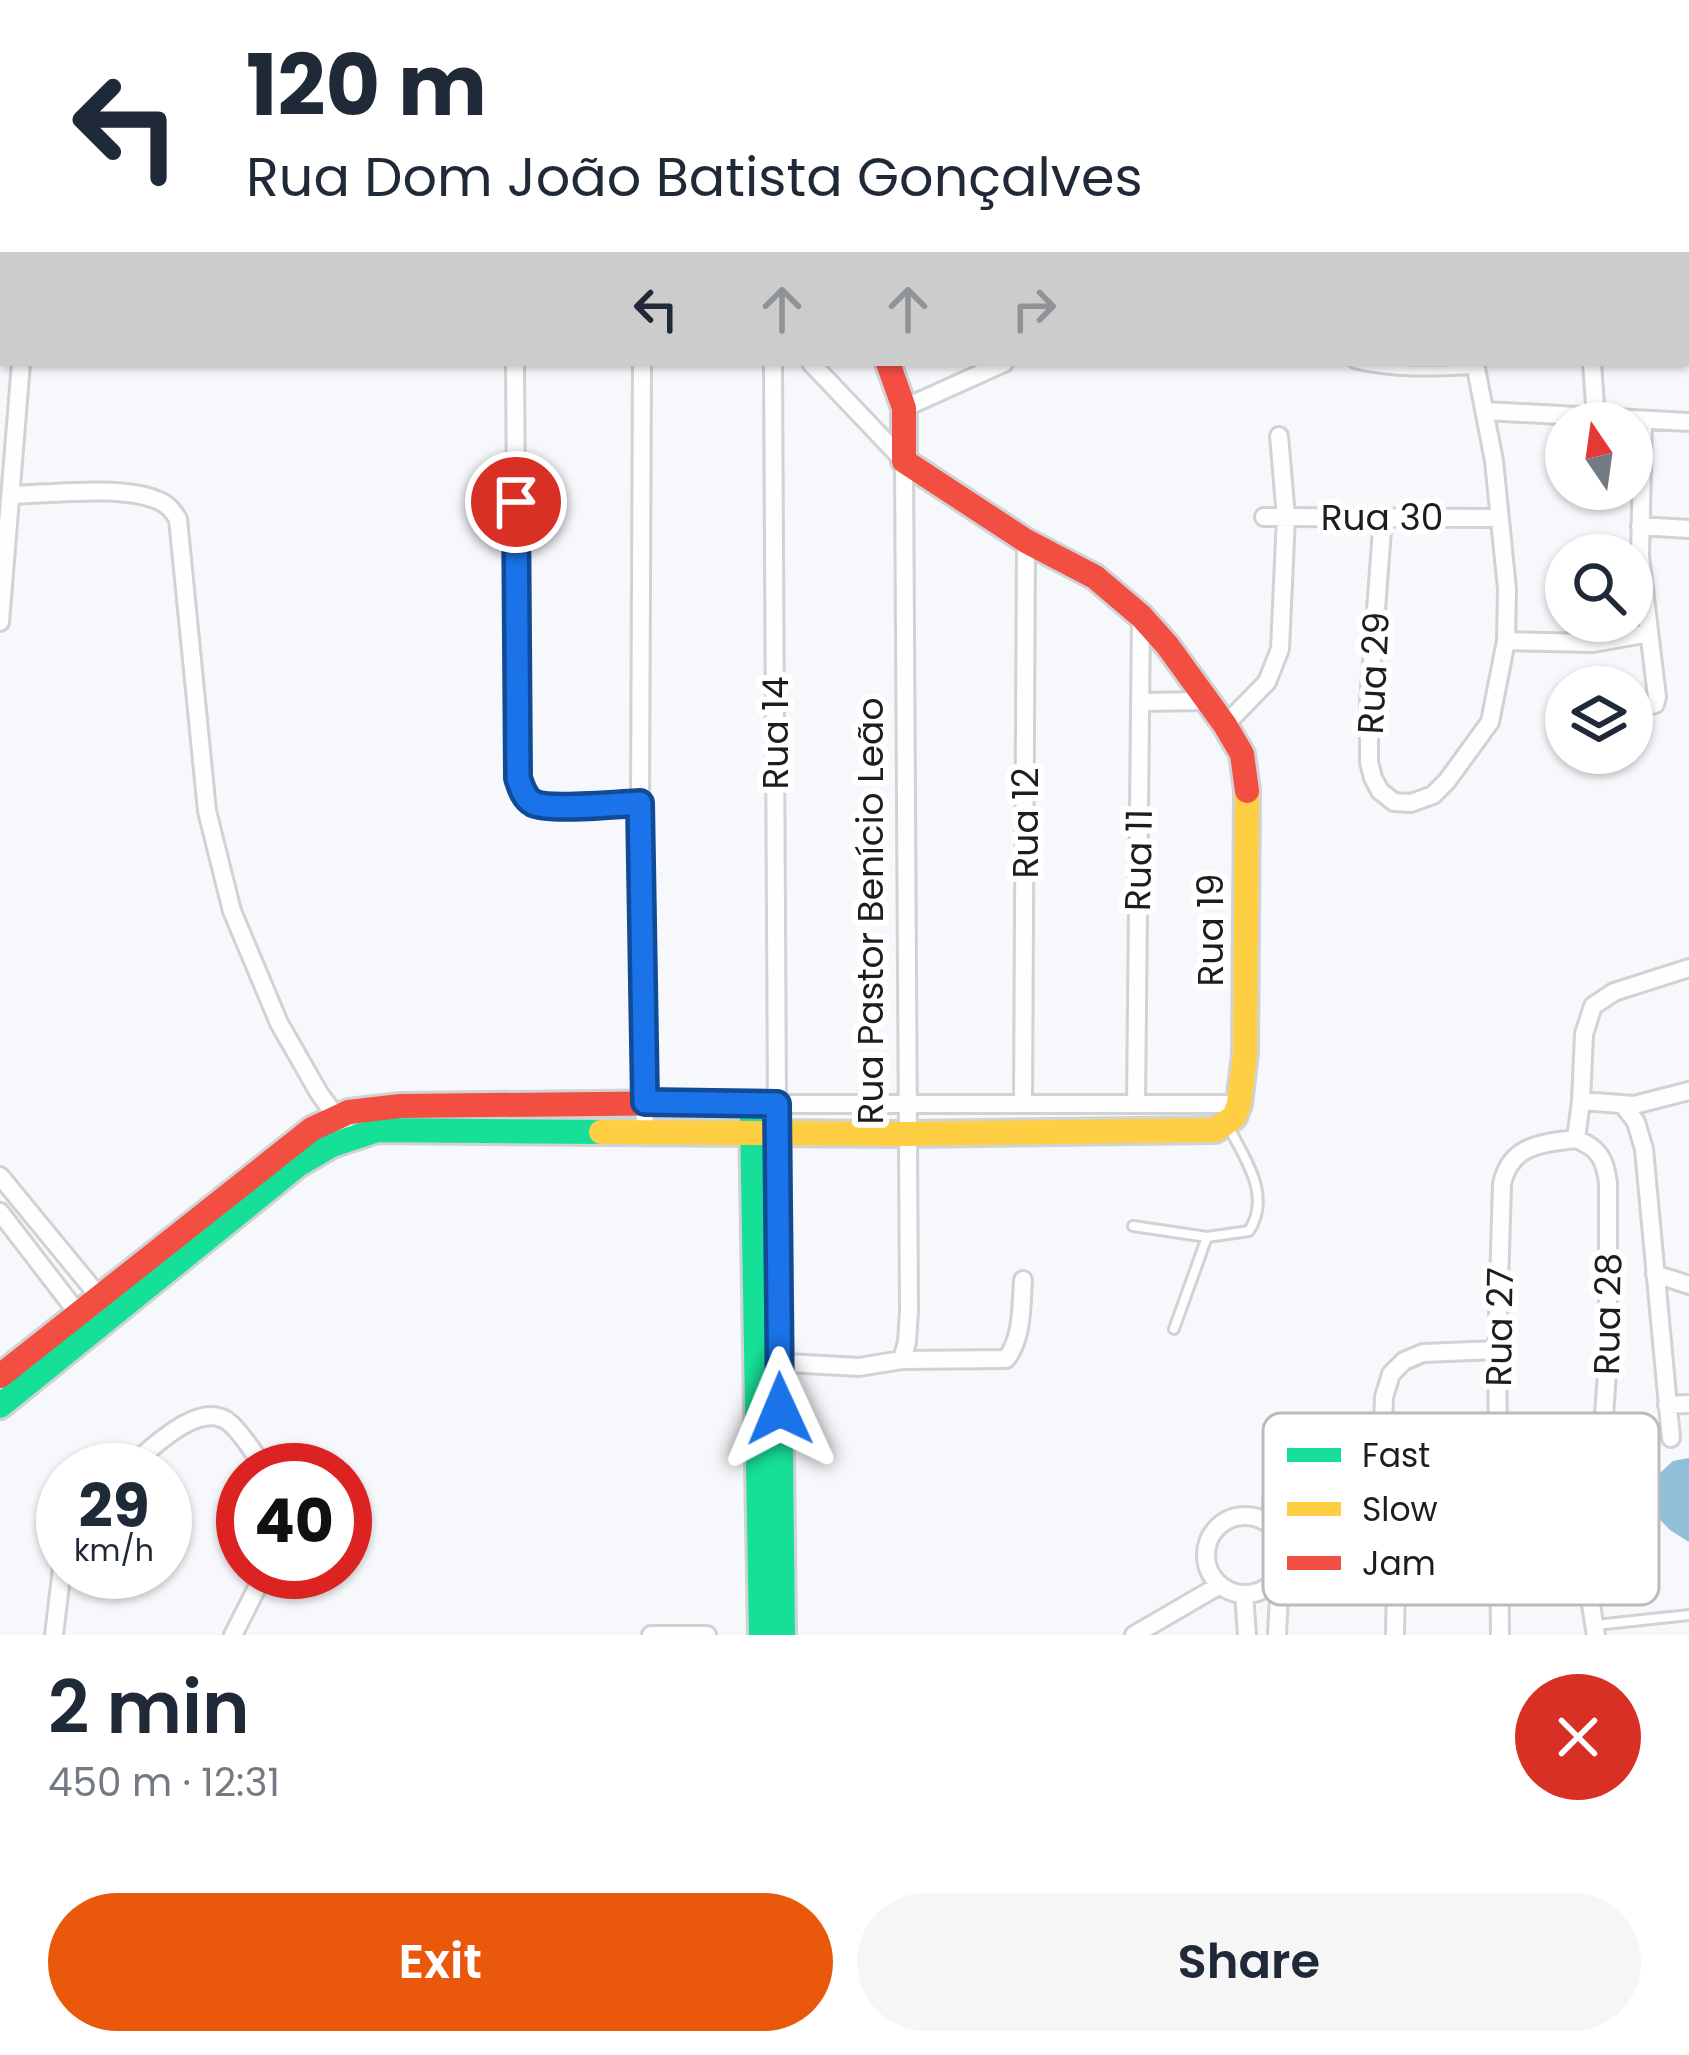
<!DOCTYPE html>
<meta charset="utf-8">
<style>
body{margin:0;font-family:Poppins,sans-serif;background:#f6f6f7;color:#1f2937;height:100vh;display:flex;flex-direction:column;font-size:45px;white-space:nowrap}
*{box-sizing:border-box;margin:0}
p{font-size:39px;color:#747a83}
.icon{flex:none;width:66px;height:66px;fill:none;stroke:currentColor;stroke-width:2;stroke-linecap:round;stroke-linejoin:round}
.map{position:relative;height:1635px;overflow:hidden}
.panel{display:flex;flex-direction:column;background:#fff;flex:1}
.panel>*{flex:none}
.guide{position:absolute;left:0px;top:0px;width:1689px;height:366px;box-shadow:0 3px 9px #0004;background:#fff;color:#1f2937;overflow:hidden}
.needle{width:78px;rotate:347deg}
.fabs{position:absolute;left:1545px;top:402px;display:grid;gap:24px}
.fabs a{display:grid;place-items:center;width:108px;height:108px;border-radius:50%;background:#fff;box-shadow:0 3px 9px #0004;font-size:60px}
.speed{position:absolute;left:36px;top:1443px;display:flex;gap:24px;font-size:60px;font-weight:700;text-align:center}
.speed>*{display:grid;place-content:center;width:156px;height:156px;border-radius:50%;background:#fff;box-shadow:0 3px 9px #0004;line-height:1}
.speed small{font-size:30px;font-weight:400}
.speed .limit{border:18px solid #d22;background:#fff;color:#111}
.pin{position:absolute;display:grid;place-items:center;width:102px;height:102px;color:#fff;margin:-51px;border:6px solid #fff;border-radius:50%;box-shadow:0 3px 12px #0007}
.me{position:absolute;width:132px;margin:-66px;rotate:359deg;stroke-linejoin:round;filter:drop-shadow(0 0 9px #0008)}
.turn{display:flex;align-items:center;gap:42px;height:252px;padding:0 48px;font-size:54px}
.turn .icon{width:156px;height:156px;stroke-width:2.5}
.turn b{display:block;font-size:84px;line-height:102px}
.lanes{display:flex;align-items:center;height:114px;padding:0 48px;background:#0003;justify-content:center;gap:60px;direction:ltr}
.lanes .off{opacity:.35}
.round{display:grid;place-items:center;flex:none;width:126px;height:126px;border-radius:63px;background:#f6f6f7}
.head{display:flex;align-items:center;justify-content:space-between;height:204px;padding:0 48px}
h1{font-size:72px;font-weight:600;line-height:90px}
.action{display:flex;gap:24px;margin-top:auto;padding:24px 48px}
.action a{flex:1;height:138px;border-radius:72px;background:#ea580c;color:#fff;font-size:48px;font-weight:600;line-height:138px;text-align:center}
.action a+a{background:#f6f6f7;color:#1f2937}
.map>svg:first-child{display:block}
</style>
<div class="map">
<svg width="1689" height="1635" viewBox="0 0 1689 1635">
<rect width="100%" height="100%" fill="#f6f8fb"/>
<path fill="#90bfd8" d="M1689 1458V1542L1670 1530 1636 1495 1673 1461Z"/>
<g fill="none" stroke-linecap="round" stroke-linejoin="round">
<defs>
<path id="lane" d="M776 3V0
M954 3 955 0
M1686 97 1689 98
M1354 363C1394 373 1434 371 1474 369
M1133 1226 1207 1237 1249 1231C1272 1195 1245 1159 1228 1126
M1174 1329 1207 1237
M1596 1625 1689 1615"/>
<path id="street" d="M1482 0 1483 3
M273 3 274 0
M1337 3 1339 0
M1547 3 1548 0
M1669 3V0
M0 13 3 17
M515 363 518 778C521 787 524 798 533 803 549 811 619 804 640 803
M642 363 640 803 645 1131
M773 363 777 1104H1239
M1592 363 1596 418
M904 408 1004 363
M1486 411 1689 422
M11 495C50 494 122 485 157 500 168 504 172 510 178 519L207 811 232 911 279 1023 319 1093 351 1137
M1264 517 1499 518
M1383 517 1369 702V762L1373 778 1380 791 1394 802 1411 803 1433 795 1447 781 1490 722 1506 641 1507 589 1494 461 1475 363
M1640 526 1689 529
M0 622 21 363
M1506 641 1593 643 1649 633
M1140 702 1207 701
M1632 711 1655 704 1657 697 1640 556 1643 422
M1565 723H1566
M1225 725 1267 682 1280 649 1286 517 1279 436
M1581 1101 1634 1105 1689 1091
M1023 1104 1026 541
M1136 1104 1141 616
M1623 1105 1636 1122 1644 1149 1671 1438
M1576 1139C1599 1148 1605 1159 1608 1183V1358L1604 1416 1586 1575 1596 1635
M1576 1139 1581 1101 1584 1034 1593 1006 1614 992 1689 968
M0 1176 106 1305
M0 1212 83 1320
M1655 1274 1689 1285
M902 1360 1006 1359C1023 1338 1021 1306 1023 1280
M769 1362 859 1367 902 1360 907 1342 909 1311 904 461 811 363
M1667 1405 1689 1404
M126 1470C149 1451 201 1396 231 1424 244 1436 255 1455 266 1470
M1206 1555a39 39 0 1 1 78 0a39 39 0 1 1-78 0Z
M1270 1525C1273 1505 1272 1478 1279 1459 1289 1431 1357 1428 1383 1423
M1284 1562 1396 1574 1500 1577 1586 1575
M1244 1594 1247 1635
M54 1635 63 1560
M233 1635 265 1572
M651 1635H707
M1134 1635 1220 1585
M1277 1635 1280 1575
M1395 1635 1396 1574 1383 1423 1384 1397 1391 1374 1404 1361 1423 1353 1497 1350
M1500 1635 1497 1350 1502 1184C1510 1145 1542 1143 1576 1139"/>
<path id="fast" d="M689 1103 777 1104 783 1635
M752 1118 761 1635
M0 1406 298 1165 332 1145 377 1130 601 1132"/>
<path id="slow" d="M601 1132 906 1134 1215 1130 1234 1117 1239 1104 1245 1054 1247 791"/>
<path id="jam" d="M888 363 904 408V461L1026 541 1095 577 1141 616 1167 645 1225 725 1242 754 1247 791
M0 1376 312 1129 349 1112 400 1106 689 1103"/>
</defs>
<use href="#lane" stroke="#d1d2d4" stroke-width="14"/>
<use href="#street" stroke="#d1d2d4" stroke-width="22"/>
<use href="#fast" stroke="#d1d2d4" stroke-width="30"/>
<use href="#slow" stroke="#d1d2d4" stroke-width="30"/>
<use href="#jam" stroke="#d1d2d4" stroke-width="30"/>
<use href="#lane" stroke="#fefefe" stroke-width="8"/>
<use href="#street" stroke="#fefefe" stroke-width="16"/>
<use href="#fast" stroke="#16e098" stroke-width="24"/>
<use href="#slow" stroke="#ffcf43" stroke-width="24"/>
<use href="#jam" stroke="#f24e42" stroke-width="24"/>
</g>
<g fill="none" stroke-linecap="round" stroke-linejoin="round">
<defs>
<path id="route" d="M516 502 518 778C521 787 524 798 533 803 549 811 619 804 640 803L645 1102 777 1104 780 1409"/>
</defs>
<use href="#route" stroke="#114b97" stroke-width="30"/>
<use href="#route" stroke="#1a73e8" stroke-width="21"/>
</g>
<g text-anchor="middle" stroke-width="12" stroke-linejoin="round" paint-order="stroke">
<g font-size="36" fill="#1c1d1f" stroke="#fff">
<text x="1382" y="530">Rua 30</text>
<text transform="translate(1373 673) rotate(-87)" y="13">Rua 29</text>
<text transform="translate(775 733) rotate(-90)" y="13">Rua 14</text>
<text transform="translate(1025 823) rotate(-90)" y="13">Rua 12</text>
<text transform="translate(1138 860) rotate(-89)" y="13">Rua 11</text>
<text transform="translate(870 911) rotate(-90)" y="13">Rua Pastor Benício Leão</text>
<text transform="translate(1210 930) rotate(-90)" y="13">Rua 19</text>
<text transform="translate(1607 1314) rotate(-89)" y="13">Rua 28</text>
<text transform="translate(1499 1327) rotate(-89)" y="13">Rua 27</text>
</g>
</g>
<rect x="1263" y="1413" width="396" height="192" rx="18" fill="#fff" stroke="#bbbbbc" stroke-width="3"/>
<rect x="1287" y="1448" width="54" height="14" fill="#16e098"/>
<rect x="1287" y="1502" width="54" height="14" fill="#ffcf43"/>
<rect x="1287" y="1556" width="54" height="14" fill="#f24e42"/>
<g font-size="33" fill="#1c1d1f">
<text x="1362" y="1467">Fast</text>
<text x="1362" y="1521">Slow</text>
<text x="1362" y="1575">Jam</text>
</g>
</svg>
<div class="fabs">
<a><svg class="needle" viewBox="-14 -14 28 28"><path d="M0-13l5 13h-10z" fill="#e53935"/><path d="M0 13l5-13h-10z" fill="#747a83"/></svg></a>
<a><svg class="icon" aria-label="search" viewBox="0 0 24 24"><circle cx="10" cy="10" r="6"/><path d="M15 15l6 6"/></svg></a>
<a><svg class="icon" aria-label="layers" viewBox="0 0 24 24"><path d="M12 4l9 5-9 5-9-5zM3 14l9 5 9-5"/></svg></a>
</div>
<div class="speed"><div>29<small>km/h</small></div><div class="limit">40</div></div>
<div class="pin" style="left:516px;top:502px;background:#d93025"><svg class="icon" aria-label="arrive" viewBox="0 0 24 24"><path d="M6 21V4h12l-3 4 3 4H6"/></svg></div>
<svg class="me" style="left:780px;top:1409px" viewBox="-20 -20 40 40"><path d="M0-17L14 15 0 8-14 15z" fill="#1a73e8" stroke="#fff" stroke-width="4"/></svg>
<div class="guide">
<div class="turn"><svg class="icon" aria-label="left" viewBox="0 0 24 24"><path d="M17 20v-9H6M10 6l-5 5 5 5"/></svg><div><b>120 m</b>Rua Dom João Batista Gonçalves</div></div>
<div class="lanes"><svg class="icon" aria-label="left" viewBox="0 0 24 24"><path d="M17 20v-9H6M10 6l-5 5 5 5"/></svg><svg class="icon off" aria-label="ahead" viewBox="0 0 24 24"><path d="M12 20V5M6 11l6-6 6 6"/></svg><svg class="icon off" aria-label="ahead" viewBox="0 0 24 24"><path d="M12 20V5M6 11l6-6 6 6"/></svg><svg class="icon off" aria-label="right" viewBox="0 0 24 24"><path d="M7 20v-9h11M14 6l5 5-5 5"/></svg></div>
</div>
</div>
<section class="panel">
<div class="head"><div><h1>2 min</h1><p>450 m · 12:31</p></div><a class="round" style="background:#d93025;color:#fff"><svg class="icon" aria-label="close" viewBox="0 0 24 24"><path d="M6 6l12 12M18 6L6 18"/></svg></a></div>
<div class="action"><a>Exit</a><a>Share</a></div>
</section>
